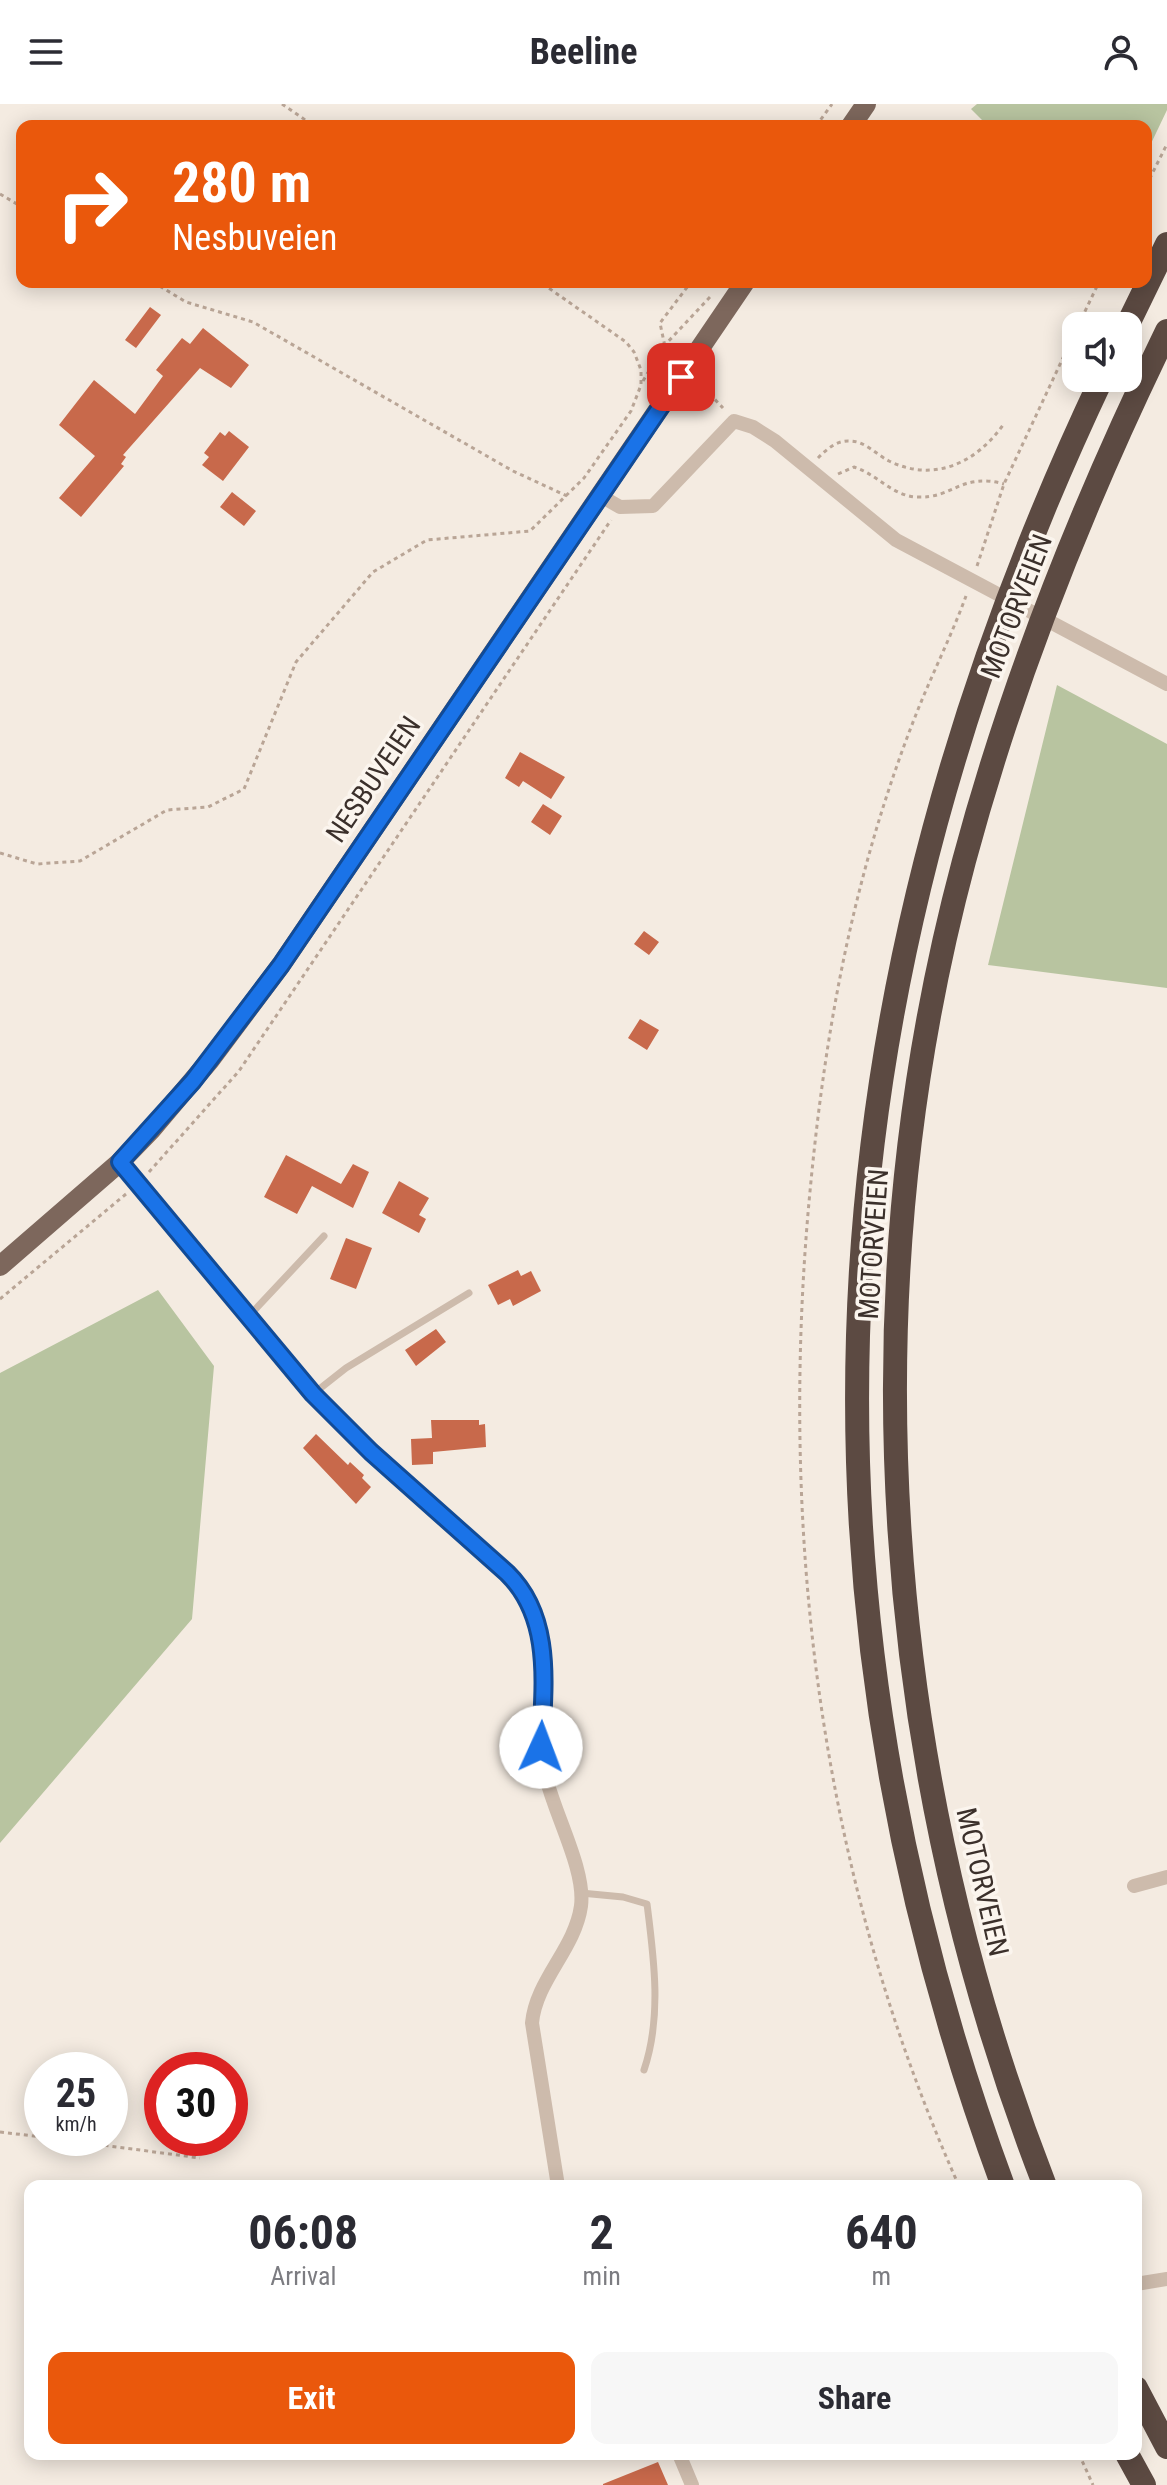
<!DOCTYPE html>
<style>
body{margin:0;font-family:"Roboto Condensed",sans-serif;background:#f7f7f7;color:#2b2b33;height:100vh;display:flex;flex-direction:column;font-size:30px;white-space:nowrap}
*{box-sizing:border-box;margin:0}
p{font-size:26px;color:#7c7c81}
.icon{flex:none;width:44px;height:44px;fill:none;stroke:currentColor;stroke-width:2;stroke-linecap:round;stroke-linejoin:round}
.map{position:relative;flex:1;overflow:hidden}
.details{position:absolute;left:24px;top:2076px;width:1118px;height:280px;display:flex;flex-direction:column;background:#fff;border-radius:16px;box-shadow:0 4px 20px #0003}
.details>*{flex:none}
.banner{position:absolute;left:16px;top:16px;width:1136px;height:168px;border-radius:16px;box-shadow:0 4px 20px #0003;background:#ea580c;color:#fff;overflow:hidden}
.buttons{position:absolute;left:1062px;top:208px;display:grid;gap:16px}
.buttons a{display:grid;place-items:center;width:80px;height:80px;border-radius:16px;background:#fff;box-shadow:0 4px 20px #0003;font-size:40px}
.speed{position:absolute;left:24px;top:1948px;display:flex;gap:16px;font-size:40px;font-weight:700;text-align:center}
.speed>*{display:grid;place-content:center;width:104px;height:104px;border-radius:50%;background:#fff;box-shadow:0 4px 20px #0003;line-height:1}
.speed small{font-size:20px;font-weight:400}
.speed .limit{border:12px solid #d22;background:#fff;color:#111}
.pin{position:absolute;display:grid;place-items:center;width:68px;height:68px;color:#fff;margin:-34px;border-radius:16px;box-shadow:0 4px 12px #0006}
.me{position:absolute;width:88px;margin:-44px;rotate:2deg;stroke-linejoin:round;filter:drop-shadow(0 0 6px #0008)}
.turn{display:flex;align-items:center;gap:28px;height:168px;padding:0 24px;font-size:36px}
.turn .icon{width:104px;height:104px;stroke-width:2.5}
.turn b{display:block;font-size:56px;line-height:68px}
.eta{display:flex;justify-content:space-evenly;align-items:center;height:136px;text-align:center}
.eta b{font-size:48px;font-weight:700;line-height:56px}
.action{display:flex;gap:16px;margin-top:auto;padding:16px 24px}
.action a{flex:1;height:92px;border-radius:16px;background:#ea580c;color:#fff;font-size:32px;font-weight:700;line-height:92px;text-align:center}
.action a+a{background:#f7f7f7;color:#2b2b33}
header{display:flex;justify-content:space-between;align-items:center;height:104px;padding:0 24px;background:#fff;font-size:36px;font-weight:700}
.map>svg:first-child{display:block}
</style>
<header><svg class="icon" aria-label="menu" viewBox="0 0 24 24"><path d="M4 6h16M4 12h16M4 18h16"/></svg>Beeline<svg class="icon" aria-label="person" viewBox="0 0 24 24"><circle cx="12" cy="8" r="4"/><path d="M4 21q1-7 8-7t8 7"/></svg></header>
<div class="map">
<svg width="1167" height="2381" viewBox="0 0 1167 2381">
<rect width="100%" height="100%" fill="#f4ebe1"/>
<path fill="#b8c4a0" d="M977 0H1167V6L1146 50V22H988L971 5Z
M1057 581 1167 640V884L988 861Z
M158 1186 214 1262 192 1515 0 1739V1269Z"/>
<path fill="#c8694b" d="M150 203 161 211 136 244 125 236Z
M203 224 249 261 231 284 200 264 123 351 126 353 121 360 124 362 81 413 59 394 95 352 59 321 94 276 135 310 163 272 156 266 182 234 190 240Z
M229 327 249 343 223 377 202 361 209 353 204 349 220 328 225 332Z
M232 388 256 407 244 422 220 403Z
M520 648 565 673 551 695 523 677 519 683 505 674Z
M543 700 562 712 550 731 531 718Z
M644 827 659 838 649 851 634 840Z
M640 915 659 926 647 946 628 934Z
M286 1051 341 1080 353 1060 369 1068 353 1104 312 1082 297 1110 264 1093Z
M399 1077 429 1094 419 1111 426 1115 419 1129 382 1109Z
M346 1134 372 1144 356 1185 330 1175Z
M518 1166 521 1172 531 1167 541 1187 513 1202 510 1195 498 1201 488 1181Z
M436 1225 446 1238 416 1262 405 1246Z
M431 1316H479V1321L485 1320 486 1343 433 1348V1360L412 1361 411 1335 432 1334Z
M316 1330 348 1361 350 1358 364 1371 362 1374 371 1383 356 1400 303 1344Z
M658 2358 668 2381H603V2380Z"/>
<g fill="none" stroke-linecap="round" stroke-linejoin="round">
<path stroke="#b9a596" stroke-width="3" stroke-dasharray="4 4" stroke-linecap="butt" d="M282 0 314 22
M816 22 832 0
M1146 82 1167 40
M0 90 22 103
M153 178 186 198 253 218 513 367 567 392
M1078 222 1099 178
M668 257 660 219 691 178
M643 277 663 243 710 193
M704 284 723 304
M818 354C827 345 837 336 850 337 865 337 877 351 889 357 934 379 976 359 1003 321
M838 370 854 363C877 370 892 392 917 393 953 395 961 368 1004 380
M977 462 1004 380 1076 226
M0 749 37 760 80 757 167 706 208 703 244 685 296 558 373 468 427 436 530 427 584 374 631 307 641 281V266L634 248 626 238 540 178
M149 1068 239 967 611 416
M0 1195 126 1090
M0 2028 42 2033
M49 2034 200 2054
M959 2082C818 1767 777 1419 811 1077 821 974 837 870 864 769 878 716 895 664 915 613 931 572 951 533 966 492
M1079 2350 1093 2381"/>
<path stroke="#cdbbac" stroke-width="7" d="M249 1212 324 1132
M313 1290 346 1264 469 1189
M581 1789 623 1793 647 1800C654 1855 662 1913 644 1966"/>
<path stroke="#cdbbac" stroke-width="14" d="M601 392 620 403 653 402 734 317 753 323 775 337 896 436 1167 580
M120 1058 313 1290 371 1348 507 1469C523 1485 533 1505 539 1527 550 1571 536 1616 543 1661 550 1703 586 1763 581 1802 575 1845 536 1876 532 1919L558 2082
M1134 1782 1167 1773
M1136 2180 1167 2175
M679 2350 692 2381"/>
<path stroke="#7d675c" stroke-width="20" d="M851 22 866 0
M0 1162 120 1058 151 1026 210 956 281 861 745 178"/>
<path stroke="#5c4a42" stroke-width="24" d="M1127 222 1167 140
M1003 2082C774 1461 820 869 1102 274
M1045 2082C882 1663 847 1194 964 757 1013 574 1084 397 1167 227
M1136 2284 1167 2343
M1127 2350 1144 2381"/>
</g>
<g fill="none" stroke-linecap="round" stroke-linejoin="round">
<defs>
<path id="route" d="M541 1643C543 1584 554 1515 507 1469L371 1348 313 1290 120 1058 193 977 281 861 681 273"/>
</defs>
<use href="#route" stroke="#114b97" stroke-width="20"/>
<use href="#route" stroke="#1a73e8" stroke-width="14"/>
</g>
<g text-anchor="middle" stroke-width="7" stroke-linejoin="round" paint-order="stroke">
<g font-size="28" fill="#3b302b" stroke="#fbf5ee">
<text transform="translate(1016 502) rotate(-69)" y="10">MOTORVEIEN</text>
<text transform="translate(373 675) rotate(-56)" y="10">NESBUVEIEN</text>
<text transform="translate(873 1140) rotate(-86)" y="10">MOTORVEIEN</text>
<text transform="translate(983 1778) rotate(77)" y="10">MOTORVEIEN</text>
</g>
</g>
</svg>
<div class="buttons">
<a><svg class="icon" aria-label="sound" viewBox="0 0 24 24"><path d="M4 9h4l5-4v14l-5-4H4zM17 9q2 3 0 6"/></svg></a>
</div>
<div class="speed"><div>25<small>km/h</small></div><div class="limit">30</div></div>
<div class="pin" style="left:681px;top:273px;background:#d93025"><svg class="icon" aria-label="arrive" viewBox="0 0 24 24"><path d="M6 21V4h12l-3 4 3 4H6"/></svg></div>
<svg class="me" style="left:541px;top:1643px" viewBox="-20 -20 40 40"><circle r="19" fill="#fff"/><path d="M0-13L10 11 0 6-10 11z" fill="#1a73e8"/></svg>
<div class="banner">
<div class="turn"><svg class="icon" aria-label="right" viewBox="0 0 24 24"><path d="M7 20v-9h11M14 6l5 5-5 5"/></svg><div><b>280 m</b>Nesbuveien</div></div>
</div>
<section class="details">
<div class="eta">
<div><b>06:08</b><p>Arrival</p></div>
<div><b>2</b><p>min</p></div>
<div><b>640</b><p>m</p></div>
</div>
<div class="action"><a>Exit</a><a>Share</a></div>
</section>
</div>
